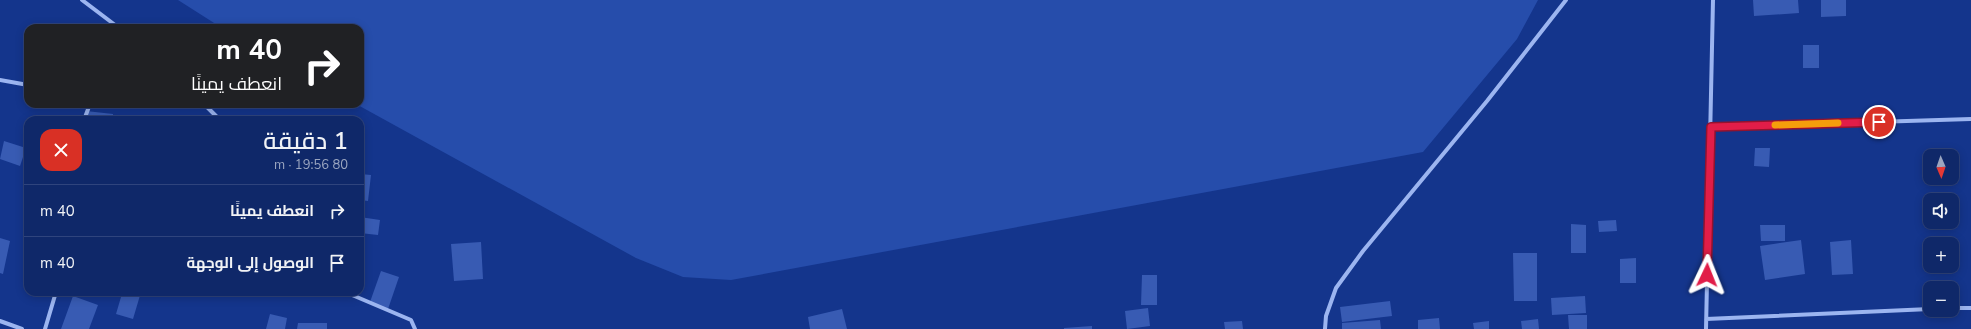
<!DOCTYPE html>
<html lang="ar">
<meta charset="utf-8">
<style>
body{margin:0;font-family:"Nunito Sans",Cairo,sans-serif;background:#18306f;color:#f1f3f6;direction:rtl;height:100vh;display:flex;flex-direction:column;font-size:15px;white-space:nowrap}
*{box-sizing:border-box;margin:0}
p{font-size:13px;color:#9ba6c0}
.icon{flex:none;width:22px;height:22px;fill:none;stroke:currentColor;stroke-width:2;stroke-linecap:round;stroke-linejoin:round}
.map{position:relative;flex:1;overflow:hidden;direction:ltr}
.drawer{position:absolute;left:24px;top:116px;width:340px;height:180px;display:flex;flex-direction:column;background:#0f2869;border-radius:12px;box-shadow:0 2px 10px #0003,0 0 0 1px #2f447d;direction:rtl}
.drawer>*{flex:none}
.top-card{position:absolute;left:24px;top:24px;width:340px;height:84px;border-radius:12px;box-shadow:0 2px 10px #0003,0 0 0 1px #2f447d;direction:rtl;background:#202124;color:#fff;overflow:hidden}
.needle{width:26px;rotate:178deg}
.controls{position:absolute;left:1923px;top:149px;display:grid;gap:8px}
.controls a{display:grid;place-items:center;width:36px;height:36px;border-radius:8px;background:#0f2869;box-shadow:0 2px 10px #0003,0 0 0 1px #2f447d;font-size:20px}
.pin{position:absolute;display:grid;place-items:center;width:34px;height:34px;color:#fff;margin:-17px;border:2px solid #fff;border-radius:50%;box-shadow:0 1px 4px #0007}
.me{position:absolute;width:44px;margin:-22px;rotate:2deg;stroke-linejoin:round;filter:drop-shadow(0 0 3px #0008)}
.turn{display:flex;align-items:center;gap:14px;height:84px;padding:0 16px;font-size:18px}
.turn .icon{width:52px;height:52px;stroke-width:2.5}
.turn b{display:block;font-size:28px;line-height:34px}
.round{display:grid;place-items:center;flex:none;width:42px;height:42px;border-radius:12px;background:#18306f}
.head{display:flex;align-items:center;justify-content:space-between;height:68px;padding:0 16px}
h1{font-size:24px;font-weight:600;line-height:30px}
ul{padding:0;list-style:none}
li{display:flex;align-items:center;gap:12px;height:52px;padding:0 16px;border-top:1px solid #2f447d}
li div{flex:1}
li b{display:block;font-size:15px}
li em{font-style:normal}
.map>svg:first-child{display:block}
</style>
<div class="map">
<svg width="1971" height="329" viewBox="0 0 1971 329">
<rect width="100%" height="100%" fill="#14358c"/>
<path fill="#264dab" d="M178 0H1538L1517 39 1423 152 731 280 683 277 636 258 356 104H360V28H222Z"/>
<path fill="#385bb3" d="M1753 0H1798L1799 13 1754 16Z
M1821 0H1846V16L1821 17Z
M1803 45H1819V68H1803Z
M86 111 113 114V120H85Z
M4 141 26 148 20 166 0 159Z
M1755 148H1770L1769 167 1754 166Z
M360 174 371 175 368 201 360 200Z
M360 217 380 220 378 235 360 233Z
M1616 220 1617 231 1599 232 1598 221Z
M1571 224 1586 225V253H1571Z
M1760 225H1785V241H1761Z
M0 238 10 241 3 274 0 273Z
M1801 240 1805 274 1765 280 1760 246Z
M1851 240 1853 274 1832 275 1830 242Z
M481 242 483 279 454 281 451 244Z
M1513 253H1537V301H1514Z
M1636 258V283H1620V259Z
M381 271 399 277 388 309 370 302Z
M1142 275H1157V305H1141Z
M106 292H141L133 319 116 314 121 297Z
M73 296 98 305 89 329H61Z
M1585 296 1586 313 1552 315 1551 298Z
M1390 301 1392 316 1342 322 1340 307Z
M1148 308 1150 326 1127 329 1125 311Z
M842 309 847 329H810L808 317Z
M270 314 287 318 285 329H266Z
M1568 315H1587V329H1569Z
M1439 318 1440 329H1418V320Z
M1538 319 1539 329H1522L1521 321Z
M1380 320 1381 329H1342V323Z
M1242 321 1243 329H1225L1224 322Z
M1489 321V329H1474L1473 323Z
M298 323H327V329H297Z
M1092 326V329H1064V328Z"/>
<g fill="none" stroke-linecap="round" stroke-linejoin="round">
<path stroke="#9cb5f0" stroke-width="4" d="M82 0 119 28
M0 80 28 85
M204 104 220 120
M84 120 90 104
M1711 127 1971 119
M345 292 411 320 415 329
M1952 308H1971
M1706 319 1930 309
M0 321 22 329
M45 329 56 292
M1325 329 1326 316 1336 288 1363 251 1487 101 1566 0
M1706 329 1713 0"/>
</g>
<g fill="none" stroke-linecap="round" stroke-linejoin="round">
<defs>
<path id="route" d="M1707 275 1711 127 1879 122"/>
</defs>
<use href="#route" stroke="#92132f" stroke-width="10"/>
<use href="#route" stroke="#e11d48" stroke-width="7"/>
<path stroke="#f59e0b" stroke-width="7" d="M1775 125 1838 123"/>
</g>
</svg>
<div class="controls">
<a><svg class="needle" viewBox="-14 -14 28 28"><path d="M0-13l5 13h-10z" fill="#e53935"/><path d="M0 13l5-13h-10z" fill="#9ba6c0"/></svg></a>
<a><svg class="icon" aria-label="sound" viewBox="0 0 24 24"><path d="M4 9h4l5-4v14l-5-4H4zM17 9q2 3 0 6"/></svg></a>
<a>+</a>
<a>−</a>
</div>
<div class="pin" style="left:1879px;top:122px;background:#d93025"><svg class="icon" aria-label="arrive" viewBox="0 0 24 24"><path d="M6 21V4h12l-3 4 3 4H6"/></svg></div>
<svg class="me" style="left:1707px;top:275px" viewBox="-20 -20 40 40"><path d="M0-17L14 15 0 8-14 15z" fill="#e11d48" stroke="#fff" stroke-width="4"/></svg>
<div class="top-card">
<div class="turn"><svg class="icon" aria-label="right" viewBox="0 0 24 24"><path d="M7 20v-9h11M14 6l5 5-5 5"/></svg><div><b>40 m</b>انعطف يمينًا</div></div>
</div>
<section class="drawer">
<div class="head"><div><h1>1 دقيقة</h1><p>80 m · 19:56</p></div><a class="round" style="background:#d93025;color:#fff"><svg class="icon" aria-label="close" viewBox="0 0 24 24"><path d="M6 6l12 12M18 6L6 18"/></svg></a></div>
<ul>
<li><svg class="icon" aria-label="right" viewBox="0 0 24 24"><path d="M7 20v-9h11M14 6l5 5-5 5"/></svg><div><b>انعطف يمينًا</b></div><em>40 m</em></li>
<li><svg class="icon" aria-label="arrive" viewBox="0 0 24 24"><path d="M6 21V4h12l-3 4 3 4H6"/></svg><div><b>الوصول إلى الوجهة</b></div><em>40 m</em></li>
</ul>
</section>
</div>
